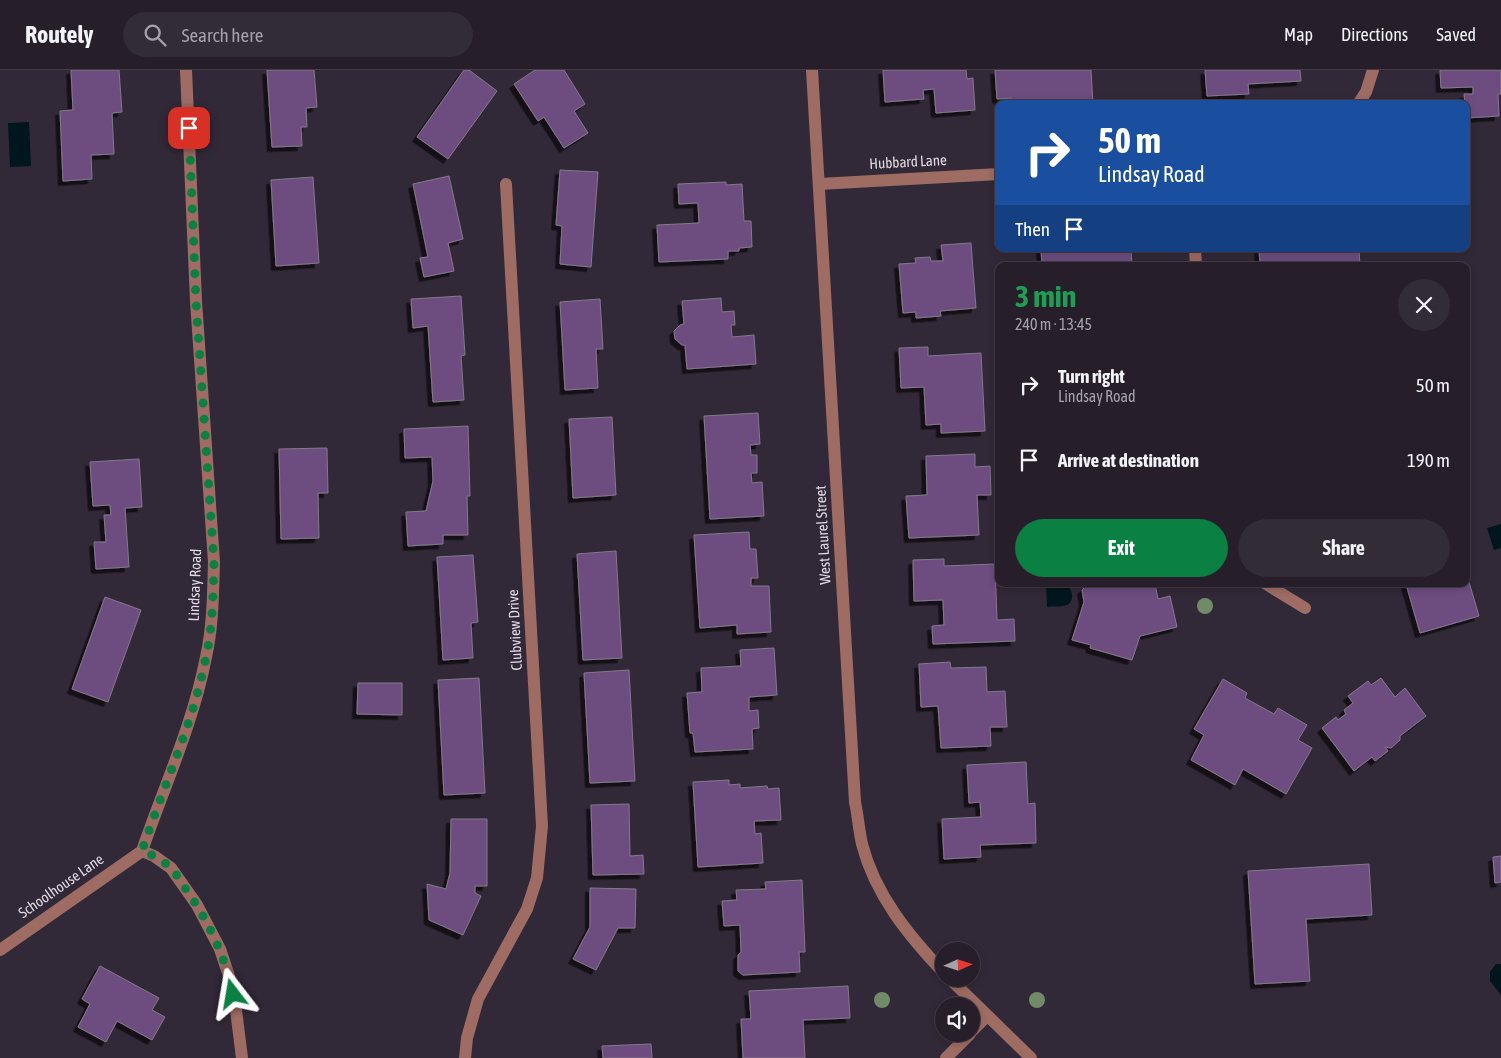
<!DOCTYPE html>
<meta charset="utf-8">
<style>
body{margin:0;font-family:"Asap Condensed",sans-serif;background:#322c36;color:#f1f3f6;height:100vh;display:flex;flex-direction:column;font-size:19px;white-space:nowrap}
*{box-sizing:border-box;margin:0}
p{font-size:16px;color:#a4a2a8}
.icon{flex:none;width:28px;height:28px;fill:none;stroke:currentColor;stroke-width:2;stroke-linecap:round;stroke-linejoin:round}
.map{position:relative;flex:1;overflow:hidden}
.drawer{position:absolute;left:995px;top:192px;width:475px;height:325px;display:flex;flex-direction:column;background:#261f2a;border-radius:10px;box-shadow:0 2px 8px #0003,0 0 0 1px #423d47}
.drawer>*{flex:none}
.hud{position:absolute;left:995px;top:30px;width:475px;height:152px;border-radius:10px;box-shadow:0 2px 8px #0003,0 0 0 1px #423d47;background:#1a4fa0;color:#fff;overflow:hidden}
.needle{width:32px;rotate:87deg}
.fabs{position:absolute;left:935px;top:872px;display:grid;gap:10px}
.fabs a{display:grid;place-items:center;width:45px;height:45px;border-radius:50%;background:#261f2a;box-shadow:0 2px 8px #0003,0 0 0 1px #423d47;font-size:25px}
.pin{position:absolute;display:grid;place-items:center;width:42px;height:42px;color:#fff;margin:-21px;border-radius:10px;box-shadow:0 2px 8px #0006}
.me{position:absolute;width:55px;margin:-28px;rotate:346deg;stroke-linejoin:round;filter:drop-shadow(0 0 4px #0008)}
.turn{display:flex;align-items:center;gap:18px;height:105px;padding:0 20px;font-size:22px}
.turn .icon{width:65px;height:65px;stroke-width:2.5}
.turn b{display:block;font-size:35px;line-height:42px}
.then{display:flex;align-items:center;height:48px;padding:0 20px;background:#0003;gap:10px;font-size:19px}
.round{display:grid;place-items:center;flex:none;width:52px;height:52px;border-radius:26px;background:#322c36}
.headline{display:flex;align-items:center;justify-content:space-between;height:85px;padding:0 20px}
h1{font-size:30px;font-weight:700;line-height:38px;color:#1e9e55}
.primary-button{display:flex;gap:10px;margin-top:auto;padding:10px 20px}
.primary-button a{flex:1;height:58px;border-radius:30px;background:#0b8043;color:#fff;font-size:20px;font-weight:700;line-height:58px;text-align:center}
.primary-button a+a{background:#322c36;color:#f1f3f6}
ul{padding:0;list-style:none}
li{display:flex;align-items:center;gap:15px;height:75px;padding:0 20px}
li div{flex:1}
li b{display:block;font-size:19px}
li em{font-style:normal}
header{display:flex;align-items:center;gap:30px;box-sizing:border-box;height:70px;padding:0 25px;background:#261f2a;border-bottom:1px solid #423d47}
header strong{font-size:24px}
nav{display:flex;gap:28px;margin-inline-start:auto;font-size:18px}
.search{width:350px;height:45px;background:#322c36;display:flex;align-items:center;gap:12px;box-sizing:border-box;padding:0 18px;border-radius:28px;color:#a4a2a8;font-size:19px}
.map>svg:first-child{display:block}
</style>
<header>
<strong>Routely</strong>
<div class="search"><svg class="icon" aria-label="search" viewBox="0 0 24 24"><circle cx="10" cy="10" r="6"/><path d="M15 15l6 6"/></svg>Search here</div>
<nav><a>Map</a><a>Directions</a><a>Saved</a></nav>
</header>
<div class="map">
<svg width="1501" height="988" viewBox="0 0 1501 988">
<defs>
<filter id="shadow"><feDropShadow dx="-4.5" dy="4.5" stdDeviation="0" flood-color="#0009"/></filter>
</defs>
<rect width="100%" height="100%" fill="#322938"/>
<path fill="#00161e" d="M29 52 31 96 10 97 8 53Z
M1501 454V478L1494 480 1487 458Z
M1046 514H1066C1073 520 1076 533 1064 536 1058 537 1052 536 1047 537Z
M1496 894H1501V925L1490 911V902Z"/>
<path fill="#6d4d80" stroke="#83798a" filter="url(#shadow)" d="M71 0H119L122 42 112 43 114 84 91 85 92 109 63 111 60 41 73 40Z
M267 0H314L317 37 306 38 307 57H301L302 76 272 77Z
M464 0H469L497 21 448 89 417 67Z
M535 0H564L585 34 574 41 588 63 564 78 544 47 538 51 514 14Z
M883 0H966L967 9 973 8 975 40 936 43 934 19 923 20 924 29 885 32Z
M995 0H1091L1093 34H1012L1011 28 997 29Z
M1205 0H1300L1301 11 1248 14 1249 24 1207 26Z
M1440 0H1501V24H1498L1499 46 1466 48V34H1465L1464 24H1473V17L1441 18Z
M560 100 598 102 591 197 560 194 562 156 556 155Z
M449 106 463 169 448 173 454 201 424 207 420 188 428 187 413 114Z
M313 107 319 193 276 196 271 110Z
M726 112V115L742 114 744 151H751L752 177 739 178V181H728V189L659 192 657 155 699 153 698 133 679 134 678 114Z
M971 173 976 238 940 241 941 246 916 248V242L903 243 899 194 916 193 915 188 930 187 931 191H943L941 175Z
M1041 179H1131L1132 196H1042Z
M1259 179H1359L1360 196H1260Z
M461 226 465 285 461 286 464 330 433 332 428 256 413 258 411 229Z
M721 228 722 242 734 241 735 255H731L732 267 754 265 756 294 687 299 685 275H682L675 269 674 261 680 255 684 254 682 231Z
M600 229 603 279H596L598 318 565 320 560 232Z
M928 277V286L981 283 985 361 941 363V354L926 355 924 317 901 318 899 278Z
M758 343 760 374 750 375 751 385H757V403H751L752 413 762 412 764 446 710 449 704 346Z
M612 347 616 425 573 428 569 349Z
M468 356 470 426H467L468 465H443V474L408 476 406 442 426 441 433 411 432 387 405 388 404 359Z
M327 378 328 423H318L319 468 281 469 279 379Z
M975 384V397L990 396 991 425H977L979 465 909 468 906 426 927 425 926 386Z
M139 389 142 437 125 438 129 497 96 499 94 472H106L104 445H111L110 435 93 436 90 392Z
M749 462 750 479H756L758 508H751V516H769L771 562 737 564V555L700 558 694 465Z
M616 481 622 588 583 590 577 484Z
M473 485 478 552 471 553 473 588 443 590 437 487Z
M944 489V496L995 494 997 550 1014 549 1015 571 933 574 932 556 944 555 943 530 914 531 913 490Z
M1466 502 1479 546 1420 563 1406 514H1466Z
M1094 514H1155L1158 529 1170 526 1177 557 1140 566 1132 590 1090 578 1091 575 1072 570 1084 532 1082 520 1086 516Z
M105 527 141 540 108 632 72 619Z
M774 578 777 625 749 627V641L758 640 759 658 752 659 753 679 695 682 693 663H690L687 623 702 622 701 598 741 596 740 580Z
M950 592 951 598 986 597 987 622 1005 621 1007 657H990L991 676 941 678 938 636 921 637 919 594Z
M629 600 635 711 590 713 584 603Z
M479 608 485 723 444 725 438 610Z
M1381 608 1395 627 1405 618 1426 646 1400 666V670L1391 678 1385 677 1388 681 1375 691 1372 687 1354 701 1322 658 1336 647 1338 650 1346 644 1344 640 1353 633 1348 626 1368 611 1371 615Z
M1223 609 1247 623 1245 628 1274 644 1278 638 1307 655 1298 670 1312 678 1286 724 1243 699 1235 715 1191 690 1204 665 1194 659Z
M358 613H402V645L357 644Z
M1026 692 1028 734 1035 733 1036 773 980 775 981 787 944 789 942 749 981 747 980 732 969 733 967 695Z
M729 710V715L740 714V718L767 716 768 719 779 718 781 750 754 751 755 764 761 763 763 793 698 797 693 712Z
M629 734 630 786 643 785 644 804 593 805 591 735Z
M451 749H487V816H475V823L481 826 463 865 429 850 427 814 446 819 450 803Z
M1501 786V812L1495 813 1493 787Z
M1369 794 1372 845 1306 849 1310 911 1255 914 1248 801Z
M802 810 805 882H799L800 902 743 905 738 901V885L741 882 740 855 724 856 722 831 737 830 736 820 766 819 765 812Z
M590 818 636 819 635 858H618L596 900 573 889 590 857Z
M100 896 159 928 152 940 165 947 152 970 117 951 106 972 78 957 90 934 82 929Z
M848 916 850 948 803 950 805 988H743L741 949H751L749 921Z
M651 974 652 988H603L602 976Z"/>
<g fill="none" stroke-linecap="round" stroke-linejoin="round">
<path stroke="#9e6c63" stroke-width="12" d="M186 0 196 231 214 492C213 524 213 556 206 587 193 654 164 717 142 781L154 786 171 798 197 835 220 879 230 909 236 940 242 988
M812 0 855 732C858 746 859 761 862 774 875 825 909 866 944 903
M1358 34 1366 22 1373 0
M819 114 999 104
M1195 179 1196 196
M1266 514 1305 538
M0 880 142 781
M950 909 1031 988
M971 962 987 946
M465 988 467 968 478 929 527 839 537 808 542 756 506 114
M946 988 970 964"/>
</g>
<g fill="#708b68">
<circle cx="1205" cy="536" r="8"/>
<circle cx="882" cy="930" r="8"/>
<circle cx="1037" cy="930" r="8"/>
</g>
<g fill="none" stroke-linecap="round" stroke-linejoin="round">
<path stroke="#0b8043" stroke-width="9" stroke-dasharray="0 16.2" d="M189 58 196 232 214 492C213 523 213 556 206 587 193 654 163 717 142 781 153 785 164 791 172 799 177 805 181 812 185 818 208 850 225 886 233 924"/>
</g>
<g text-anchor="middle" stroke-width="4.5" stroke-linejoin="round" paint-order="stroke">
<g font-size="15" fill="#dfdae3" stroke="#322938">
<text transform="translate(908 92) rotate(-3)" y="5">Hubbard Lane</text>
<text transform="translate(823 465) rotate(-93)" y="5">West Laurel Street</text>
<text transform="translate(195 515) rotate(-88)" y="5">Lindsay Road</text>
<text transform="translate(515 560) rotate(-93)" y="5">Clubview Drive</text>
<text transform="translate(61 816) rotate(-35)" y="5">Schoolhouse Lane</text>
</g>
</g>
</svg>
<div class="fabs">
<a><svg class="needle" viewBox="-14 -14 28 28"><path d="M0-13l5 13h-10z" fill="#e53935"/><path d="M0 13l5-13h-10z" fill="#a4a2a8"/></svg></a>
<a><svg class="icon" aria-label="sound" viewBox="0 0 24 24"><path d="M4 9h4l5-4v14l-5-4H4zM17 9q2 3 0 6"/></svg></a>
</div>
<div class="pin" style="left:189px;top:58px;background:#d93025"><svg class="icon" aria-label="arrive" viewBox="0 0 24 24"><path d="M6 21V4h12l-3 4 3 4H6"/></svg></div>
<svg class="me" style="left:233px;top:924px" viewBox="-20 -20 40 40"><path d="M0-17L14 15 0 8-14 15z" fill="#0b8043" stroke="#fff" stroke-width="4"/></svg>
<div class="hud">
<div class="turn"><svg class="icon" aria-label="right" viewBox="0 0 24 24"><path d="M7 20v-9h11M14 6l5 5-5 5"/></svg><div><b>50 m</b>Lindsay Road</div></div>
<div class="then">Then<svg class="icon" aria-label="arrive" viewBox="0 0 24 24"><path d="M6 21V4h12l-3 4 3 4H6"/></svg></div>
</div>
<section class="drawer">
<div class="headline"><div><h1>3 min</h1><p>240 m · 13:45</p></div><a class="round"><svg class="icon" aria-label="close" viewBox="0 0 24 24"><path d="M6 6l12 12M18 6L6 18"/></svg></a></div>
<ul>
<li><svg class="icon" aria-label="right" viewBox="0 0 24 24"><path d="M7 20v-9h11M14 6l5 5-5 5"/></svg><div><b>Turn right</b><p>Lindsay Road</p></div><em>50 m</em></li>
<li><svg class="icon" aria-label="arrive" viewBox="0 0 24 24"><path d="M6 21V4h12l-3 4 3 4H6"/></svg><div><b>Arrive at destination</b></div><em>190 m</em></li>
</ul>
<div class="primary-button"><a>Exit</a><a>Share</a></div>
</section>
</div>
